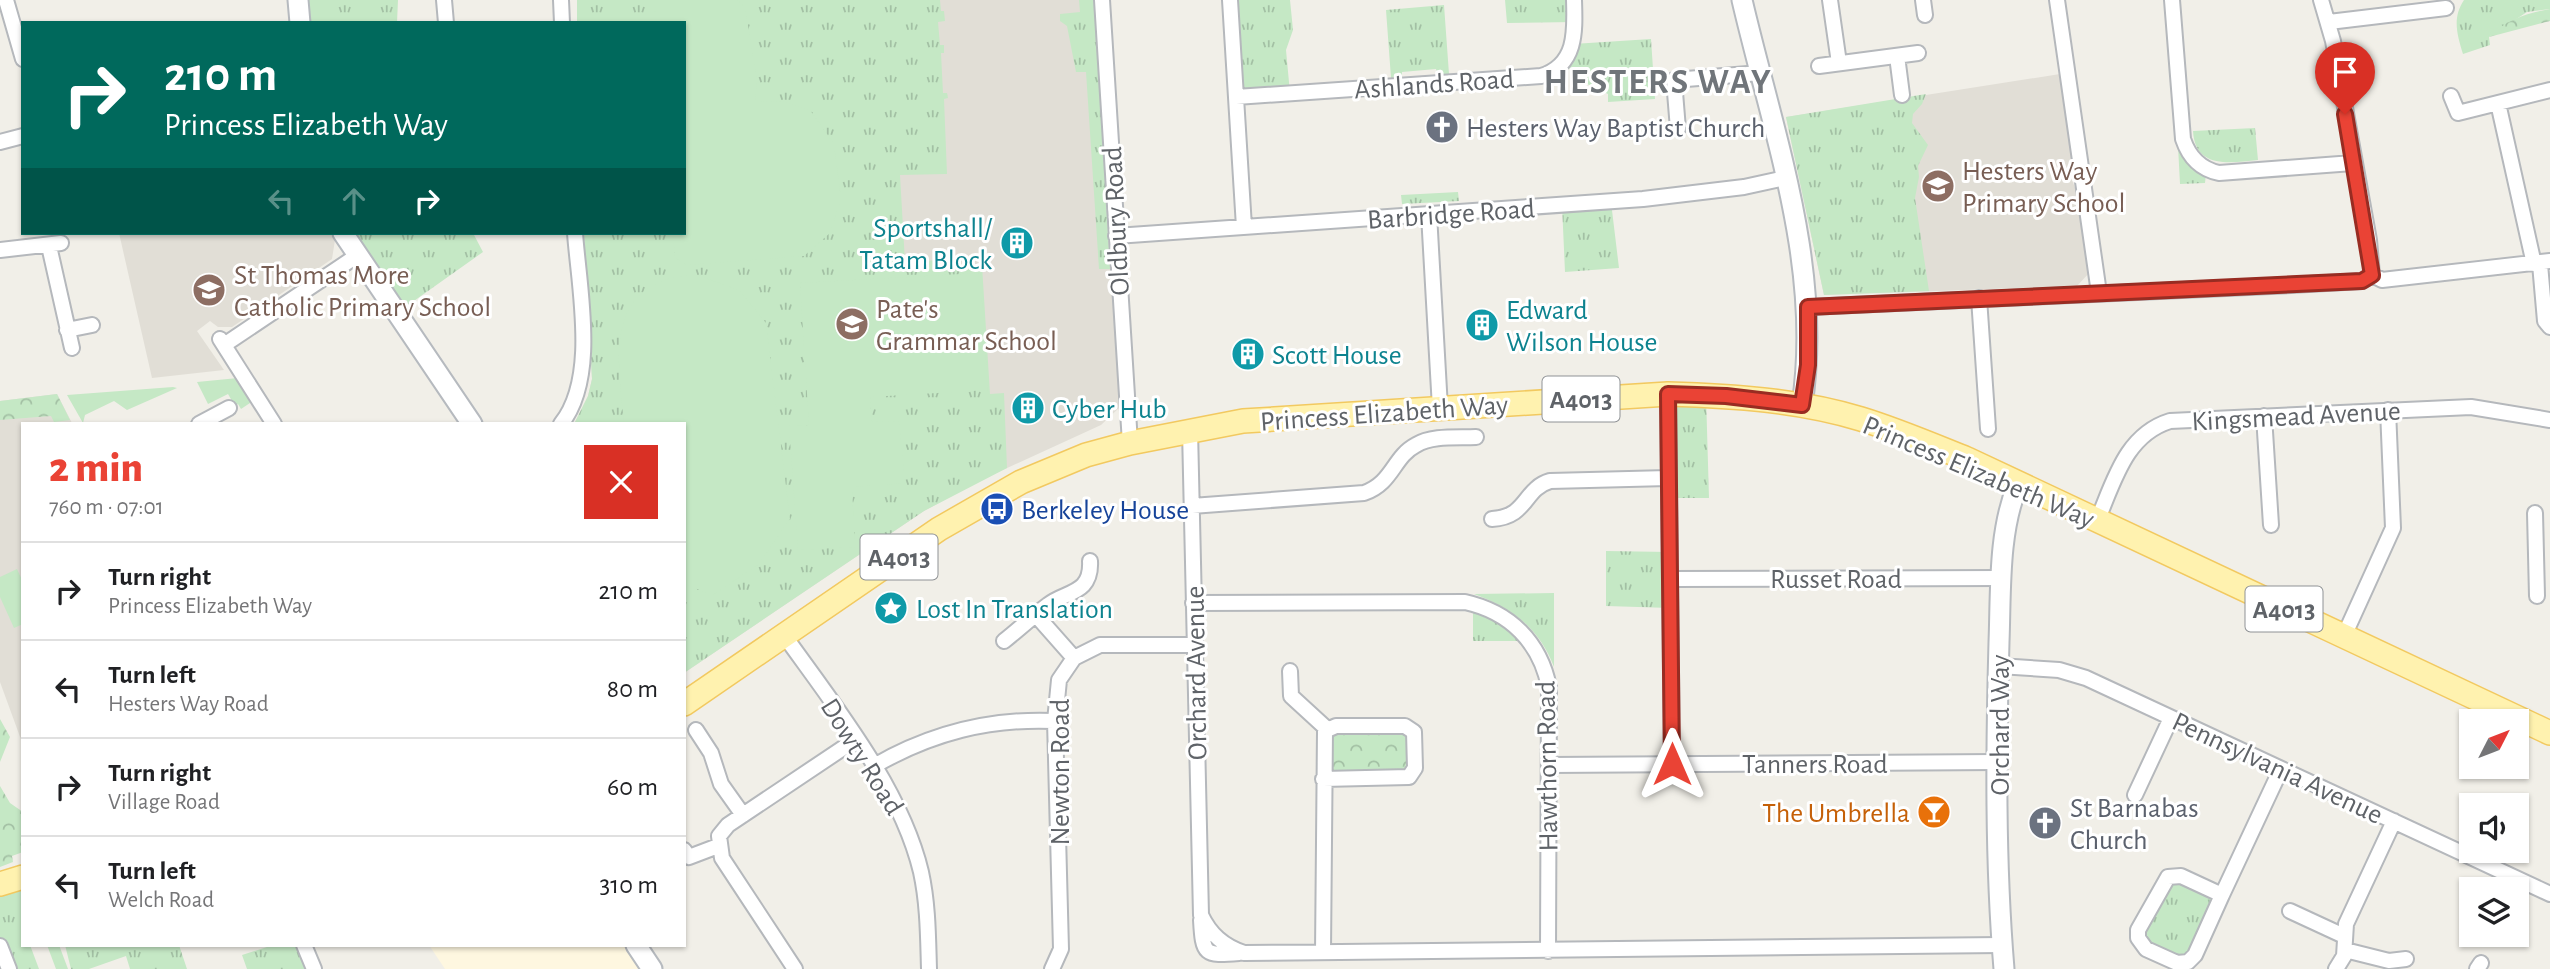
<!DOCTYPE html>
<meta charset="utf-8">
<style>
body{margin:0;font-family:"Alegreya Sans",sans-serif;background:#f2f2f2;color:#202124;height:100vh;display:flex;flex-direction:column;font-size:26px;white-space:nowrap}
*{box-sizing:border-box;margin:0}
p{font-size:23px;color:#757577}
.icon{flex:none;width:38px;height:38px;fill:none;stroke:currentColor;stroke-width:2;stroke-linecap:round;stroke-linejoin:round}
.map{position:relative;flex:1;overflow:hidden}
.sheet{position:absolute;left:21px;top:422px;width:665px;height:525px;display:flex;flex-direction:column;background:#fff;border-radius:0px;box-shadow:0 2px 5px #0004}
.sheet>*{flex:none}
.top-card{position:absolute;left:21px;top:21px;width:665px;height:214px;border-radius:0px;box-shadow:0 2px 5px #0004;background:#00695c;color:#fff;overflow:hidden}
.needle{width:46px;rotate:48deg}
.controls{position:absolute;left:2459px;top:709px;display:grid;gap:14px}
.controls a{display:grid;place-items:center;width:70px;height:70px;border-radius:0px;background:#fff;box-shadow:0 2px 5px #0004;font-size:35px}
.pin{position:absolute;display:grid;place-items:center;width:60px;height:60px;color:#fff;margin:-72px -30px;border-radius:50% 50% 50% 0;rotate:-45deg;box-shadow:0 0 7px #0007}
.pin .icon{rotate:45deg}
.me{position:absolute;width:77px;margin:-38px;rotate:0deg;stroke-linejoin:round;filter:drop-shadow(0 0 5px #0008)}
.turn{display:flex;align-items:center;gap:24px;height:147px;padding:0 28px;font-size:32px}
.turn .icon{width:91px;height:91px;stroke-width:2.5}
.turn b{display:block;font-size:49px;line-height:60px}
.lanes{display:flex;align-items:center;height:66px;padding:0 28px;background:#0003;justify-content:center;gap:35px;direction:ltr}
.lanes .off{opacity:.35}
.round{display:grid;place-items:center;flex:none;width:74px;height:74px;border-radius:0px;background:#f2f2f2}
.headline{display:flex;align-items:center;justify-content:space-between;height:119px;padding:0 28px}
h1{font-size:42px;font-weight:800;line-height:52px;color:#ea4335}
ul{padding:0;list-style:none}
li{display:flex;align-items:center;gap:21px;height:98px;padding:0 28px;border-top:2px solid #e0e0e0}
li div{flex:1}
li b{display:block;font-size:26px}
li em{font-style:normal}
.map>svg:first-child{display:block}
</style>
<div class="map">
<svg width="2550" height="969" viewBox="0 0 2550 969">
<defs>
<pattern id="grass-tufts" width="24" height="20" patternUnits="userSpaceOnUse" patternTransform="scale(1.75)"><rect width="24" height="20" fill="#c5e8c5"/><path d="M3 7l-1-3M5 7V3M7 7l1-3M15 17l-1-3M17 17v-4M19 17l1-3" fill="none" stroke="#a3c0a4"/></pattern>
<pattern id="forest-crowns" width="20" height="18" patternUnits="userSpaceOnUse" patternTransform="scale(1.75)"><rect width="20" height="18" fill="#c5e8c5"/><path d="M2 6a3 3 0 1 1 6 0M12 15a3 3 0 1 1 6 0" fill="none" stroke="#a3c0a4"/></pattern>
</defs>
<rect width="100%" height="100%" fill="#f1efe8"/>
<path fill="#fef7e0" d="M429 945H624L640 969H445Z"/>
<path fill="#e1ded6" d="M577 0H1095L1120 407 1101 425 981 480 924 511 684 673V424H574L588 396 592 379 584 233H684V23H577Z
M2060 74 2072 152 2069 173 2078 195 2090 272 2077 286 1824 295 1786 117Z
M119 233H330L335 240 332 259 232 327H218L210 321 197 331 224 370 152 378Z
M57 394 72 423 23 424V745L0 682V401Z"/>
<path fill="url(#grass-tufts)" d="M298 0H398L397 23H300Z
M577 0H940L941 11H944L945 21 938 22 940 45H944V53H941L943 93H947L948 98 944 99 947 174 900 175 905 262 958 259 959 267 982 265 990 394 1004 393 1007 468 924 511 684 673V424H574L588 396 592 379 584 233H684V23H577Z
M1079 0H1095L1110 269H1099L1086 72H1076L1067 26 1060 21V14L1080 12Z
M1230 0H1290L1293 30 1286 50 1290 93 1236 97Z
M1505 0H1574L1575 22 1507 23Z
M2464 0H2550V9L2527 12 2489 37 2490 45 2463 54C2457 34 2452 18 2464 0Z
M1444 5 1449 74 1437 75 1436 69 1402 72V77L1391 78 1386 10Z
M1651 39 1655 99 1608 102V94L1589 85 1563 63 1573 44Z
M1926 94 1922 104 1913 114 1912 123 1928 145 1918 166 1919 177 1915 198 1929 291 1824 295 1786 117Z
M2255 128 2258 160C2230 163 2195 169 2193 131Z
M2178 146 2191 167 2206 174 2205 183 2180 184Z
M1458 192 1459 201 1402 204 1401 195Z
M1611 202 1619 268 1565 272 1562 205Z
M343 233H473L483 252 397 313Z
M1668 394 1706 395 1709 498H1668Z
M1606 551 1670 552V608L1606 606Z
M1554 593V667C1539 628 1512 608 1474 594Z
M1473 612 1505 626 1521 641H1473Z
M23 877V945H30L39 969H9L0 946V884Z
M2168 877 2222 895 2188 962 2140 942Z
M65 945H179L187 969H130L126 956 89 969H71Z
M273 945H304L314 969H247L242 955Z"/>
<path fill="url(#forest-crowns)" d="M2550 9V21L2489 37C2506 20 2527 13 2550 9Z
M57 394 70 420 54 422 51 416 0 420V401Z
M0 719 10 737 0 762Z
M1408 727 1414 771 1323 779 1325 731Z
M0 786 10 803 23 812V852L12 856 13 862 0 867Z"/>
<path fill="#c5e8c5" d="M659 0H737L745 7 757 81 755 102 783 101 810 110 834 144 841 199 830 233 804 256 687 265 675 258 673 233H684V23H651Z
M980 273 988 390 870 397 872 422 899 421 905 483 852 487 855 547 798 550 789 426 809 425 800 283Z
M694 274 739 290 766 323 790 519 759 564 713 595 684 584V424L624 423C620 377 604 303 662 281 672 277 684 276 694 274Z
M238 378 253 401 241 409 238 404 235 406 228 394 208 404 197 382Z
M173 387 177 388 127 410 114 401 85 415 83 423 67 395Z
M17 569 23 582V624L14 628 0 597V577Z
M47 945H59L68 969H56Z"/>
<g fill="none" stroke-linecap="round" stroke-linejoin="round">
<defs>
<path id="street" d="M6 0 23 59
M444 0 446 23
M561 0 562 23
M1102 0 1130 443
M1230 0 1244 227
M1830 0 1839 63
M1923 0 1925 15
M2057 0 2099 293
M2172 0 2183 139C2189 157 2200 169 2219 173L2353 163
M2321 0 2333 41 2369 240 2372 275
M2329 22 2446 8
M1897 56 1902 95
M1819 66 1918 53
M2451 96 2458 113 2550 90
M1236 97 1541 76C1577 65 1575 31 1574 0
M2498 103 2534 264
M1678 129 1674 80 1760 73
M0 142 23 136
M1429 214 1440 408
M1116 236 1643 199 1744 187 1785 178
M49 246 72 348
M0 250 61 243
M2540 264 2545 321 2550 327
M2372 275 2382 280 2550 261
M1979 298 1988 429
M1808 307 2291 285 2362 281 2372 275
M67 330 92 325
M220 339 274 424
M224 345 358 255
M1668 394 1672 764
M2264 416 2271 525
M199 424 229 408
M561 424C598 378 579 289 575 233
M1190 430 1201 915C1210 934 1223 946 1244 953L2002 945
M1192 506 1364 493C1393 483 1393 457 1416 445 1432 435 1458 438 1476 437
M2535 513 2537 596
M1492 519C1528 517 1523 489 1550 481L1668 478
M2097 521C2114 482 2125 435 2170 421L2471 407 2550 420
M1670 579 2001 578
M1193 603 1465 602C1510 612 1540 642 1549 687L1548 951
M1036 615 1074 658
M784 635C834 705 901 788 921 872 928 904 928 936 929 969
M2344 636 2393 528 2388 410
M1004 641C1019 629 1033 616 1048 605 1065 591 1092 595 1090 561
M1999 666 2059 670 2086 678 2550 894
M1290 671 1291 696 1327 729
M696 730 711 753 721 784 743 815
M1549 765 1997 762
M874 766C931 733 989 718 1055 721
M1323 779 1409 777 1415 768 1414 732 1405 726H1336L1325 731 1323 952
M2135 795 2171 718
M684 850 689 857 718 846
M2222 895 2195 955 2188 962 2177 963 2146 949 2138 938V930L2168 877 2181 876 2222 895 2281 769
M2290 911 2344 936
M1201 920C1203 955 1204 956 1239 953
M304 945 314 969
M0 946 9 969
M2345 950 2389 961 2406 959
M795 969 722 858 719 836 728 825 855 740
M1052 969 1061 949 1055 721 1059 680 1074 658 1100 645H1193
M2336 969 2344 956 2346 924 2394 821
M2477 969 2481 963"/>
<path id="secondary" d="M298 0 300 23
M1742 0C1773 133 1823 268 1802 405
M343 233 472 424
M636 945 652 969
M2004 969C1995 861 1996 751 1999 642 2001 590 1998 532 2018 484"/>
<path id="primary" d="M684 704 939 529 1021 482 1086 455 1130 443 1243 421 1668 394C1733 396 1799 400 1861 419 1897 430 1932 445 1967 459L2550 733
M0 884 23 877"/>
</defs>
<use href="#street" stroke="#b5b8bc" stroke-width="18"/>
<use href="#secondary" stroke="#b6babf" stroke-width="23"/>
<use href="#primary" stroke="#f2c960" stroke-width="26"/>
<use href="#street" stroke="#fff" stroke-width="14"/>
<use href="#secondary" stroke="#fff" stroke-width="19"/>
<use href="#primary" stroke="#fff2af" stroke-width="23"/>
</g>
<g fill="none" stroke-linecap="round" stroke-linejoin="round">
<defs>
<path id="route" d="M1672 764 1668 394 1726 396 1802 405 1808 365V307L2362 281 2372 275 2345 114"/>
</defs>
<use href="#route" stroke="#982c22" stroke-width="18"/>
<use href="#route" stroke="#ea4335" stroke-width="12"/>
</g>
<defs>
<symbol id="church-disc" viewBox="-11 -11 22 22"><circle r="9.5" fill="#6b7280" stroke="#fff"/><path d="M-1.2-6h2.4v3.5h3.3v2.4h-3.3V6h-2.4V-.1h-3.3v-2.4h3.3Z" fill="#fff"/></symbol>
<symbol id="school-disc" viewBox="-11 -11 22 22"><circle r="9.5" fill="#8d6e63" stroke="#fff"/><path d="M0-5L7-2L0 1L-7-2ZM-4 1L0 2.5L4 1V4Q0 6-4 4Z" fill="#fff"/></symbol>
<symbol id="building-disc" viewBox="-11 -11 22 22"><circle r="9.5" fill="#0f9aa8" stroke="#fff"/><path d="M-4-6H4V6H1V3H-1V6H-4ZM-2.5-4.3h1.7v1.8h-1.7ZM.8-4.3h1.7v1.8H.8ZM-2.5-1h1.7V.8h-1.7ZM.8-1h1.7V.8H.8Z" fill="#fff"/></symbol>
<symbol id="bus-disc" viewBox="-11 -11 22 22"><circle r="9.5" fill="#1a4fb4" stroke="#fff"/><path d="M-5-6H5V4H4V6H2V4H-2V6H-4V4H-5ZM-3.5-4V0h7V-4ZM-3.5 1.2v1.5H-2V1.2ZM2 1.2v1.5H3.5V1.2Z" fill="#fff"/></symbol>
<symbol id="sight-disc" viewBox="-11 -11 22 22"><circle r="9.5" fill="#0f9aa8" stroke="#fff"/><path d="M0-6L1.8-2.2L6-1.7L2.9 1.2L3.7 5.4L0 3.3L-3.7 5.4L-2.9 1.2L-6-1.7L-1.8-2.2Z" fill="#fff"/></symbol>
<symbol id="bar-disc" viewBox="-11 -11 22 22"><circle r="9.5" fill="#e8710a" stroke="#fff"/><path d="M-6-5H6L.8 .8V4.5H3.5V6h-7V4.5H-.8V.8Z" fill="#fff"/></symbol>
</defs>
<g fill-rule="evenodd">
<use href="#church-disc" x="1423" y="108" width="38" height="38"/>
<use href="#school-disc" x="1919" y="167" width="38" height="38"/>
<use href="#building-disc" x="998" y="224" width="38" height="38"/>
<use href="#school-disc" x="190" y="271" width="38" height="38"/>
<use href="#school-disc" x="833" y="305" width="38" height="38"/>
<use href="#building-disc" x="1463" y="306" width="38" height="38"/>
<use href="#building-disc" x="1229" y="335" width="38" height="38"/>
<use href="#building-disc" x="1009" y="389" width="38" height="38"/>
<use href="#bus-disc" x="978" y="490" width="38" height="38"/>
<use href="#sight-disc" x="872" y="589" width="38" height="38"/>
<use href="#bar-disc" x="1915" y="793" width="38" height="38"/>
<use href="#church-disc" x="2026" y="804" width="38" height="38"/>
</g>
<g text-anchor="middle" stroke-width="6" stroke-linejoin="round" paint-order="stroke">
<g fill="#fff" stroke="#8f9295" stroke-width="2">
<rect x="1542.5" y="376.5" width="77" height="45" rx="5"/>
<rect x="860.5" y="534.5" width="77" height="45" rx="5"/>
<rect x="2245.5" y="586.5" width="77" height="45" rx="5"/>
</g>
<g font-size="26" font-weight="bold" fill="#5f6368">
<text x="1581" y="408">A4013</text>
<text x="899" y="566">A4013</text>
<text x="2284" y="618">A4013</text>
</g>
<g font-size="28" fill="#5f6368" stroke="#fff">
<text transform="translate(1434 83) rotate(-4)" y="10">Ashlands Road</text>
<text transform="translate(1451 213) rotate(-4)" y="10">Barbridge Road</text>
<text transform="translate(1115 221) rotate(-93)" y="10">Oldbury Road</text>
<text transform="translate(1384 412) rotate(-4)" y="10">Princess Elizabeth Way</text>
<text transform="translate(2296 415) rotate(-3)" y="10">Kingsmead Avenue</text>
<text transform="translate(1979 471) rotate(23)" y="10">Princess Elizabeth Way</text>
<text x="1836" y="588">Russet Road</text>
<text transform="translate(1195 673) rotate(-91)" y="10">Orchard Avenue</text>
<text transform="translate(1999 725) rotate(-90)" y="10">Orchard Way</text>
<text transform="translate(863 756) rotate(58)" y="10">Dowty Road</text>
<text x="1815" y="773">Tanners Road</text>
<text transform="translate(1546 766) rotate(-91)" y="10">Hawthorn Road</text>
<text transform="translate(2278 767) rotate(25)" y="10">Pennsylvania Avenue</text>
<text transform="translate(1059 772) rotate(-90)" y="10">Newton Road</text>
</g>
<g font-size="28" fill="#5b616d" stroke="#fff" text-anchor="start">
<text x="1466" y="137">Hesters Way Baptist Church</text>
<text x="2070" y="817">St Barnabas<tspan x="2070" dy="32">Church</tspan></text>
</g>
<g font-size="28" fill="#785e54" stroke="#fff" text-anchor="start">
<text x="1962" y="180">Hesters Way<tspan x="1962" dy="32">Primary School</tspan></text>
<text x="234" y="284">St Thomas More<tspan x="234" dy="32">Catholic Primary School</tspan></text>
<text x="876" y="318">Pate's<tspan x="876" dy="32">Grammar School</tspan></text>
</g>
<g font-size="28" fill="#0d838f" stroke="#fff" text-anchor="start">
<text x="992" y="237" text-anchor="end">Sportshall/<tspan x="992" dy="32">Tatam Block</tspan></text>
<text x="1506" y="319">Edward<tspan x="1506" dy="32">Wilson House</tspan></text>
<text x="1272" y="364">Scott House</text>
<text x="1052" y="418">Cyber Hub</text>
<text x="916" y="618">Lost In Translation</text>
</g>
<g font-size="28" fill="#164399" stroke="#fff" text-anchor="start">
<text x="1021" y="519">Berkeley House</text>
</g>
<g font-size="28" fill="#c56008" stroke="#fff" text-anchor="end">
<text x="1910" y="822">The Umbrella</text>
</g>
<g font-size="35" font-weight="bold" letter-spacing="2" fill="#70757a" stroke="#fff">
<text x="1658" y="93">HESTERS WAY</text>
</g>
</g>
</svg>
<div class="controls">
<a><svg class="needle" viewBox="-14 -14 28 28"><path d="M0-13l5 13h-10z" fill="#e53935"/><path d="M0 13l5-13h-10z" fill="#757577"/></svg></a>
<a><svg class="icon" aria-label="sound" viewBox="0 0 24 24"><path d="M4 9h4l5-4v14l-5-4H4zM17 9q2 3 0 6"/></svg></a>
<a><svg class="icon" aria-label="layers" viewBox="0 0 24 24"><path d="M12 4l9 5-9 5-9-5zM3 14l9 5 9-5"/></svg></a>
</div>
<div class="pin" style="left:2345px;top:114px;background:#d93025"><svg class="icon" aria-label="arrive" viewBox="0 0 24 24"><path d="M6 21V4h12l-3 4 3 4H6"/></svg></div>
<svg class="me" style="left:1672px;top:764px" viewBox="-20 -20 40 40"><path d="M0-17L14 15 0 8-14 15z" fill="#ea4335" stroke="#fff" stroke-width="4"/></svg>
<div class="top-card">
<div class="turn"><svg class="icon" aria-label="right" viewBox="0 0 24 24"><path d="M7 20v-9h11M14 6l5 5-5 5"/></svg><div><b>210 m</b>Princess Elizabeth Way</div></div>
<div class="lanes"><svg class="icon off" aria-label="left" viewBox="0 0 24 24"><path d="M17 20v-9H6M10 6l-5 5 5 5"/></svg><svg class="icon off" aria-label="ahead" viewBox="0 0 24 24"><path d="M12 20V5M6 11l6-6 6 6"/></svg><svg class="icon" aria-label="right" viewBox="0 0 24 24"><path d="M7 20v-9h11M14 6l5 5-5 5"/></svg></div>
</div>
<section class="sheet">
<div class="headline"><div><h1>2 min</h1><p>760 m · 07:01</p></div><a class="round" style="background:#d93025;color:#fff"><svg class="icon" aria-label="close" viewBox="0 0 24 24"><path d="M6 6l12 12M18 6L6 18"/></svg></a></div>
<ul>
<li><svg class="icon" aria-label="right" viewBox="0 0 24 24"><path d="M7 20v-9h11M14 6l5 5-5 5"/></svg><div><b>Turn right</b><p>Princess Elizabeth Way</p></div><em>210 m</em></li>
<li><svg class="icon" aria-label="left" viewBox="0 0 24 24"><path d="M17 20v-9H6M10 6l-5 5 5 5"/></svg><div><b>Turn left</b><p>Hesters Way Road</p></div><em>80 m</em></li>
<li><svg class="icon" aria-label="right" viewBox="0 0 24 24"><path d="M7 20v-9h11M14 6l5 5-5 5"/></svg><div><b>Turn right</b><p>Village Road</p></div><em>60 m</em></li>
<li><svg class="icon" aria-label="left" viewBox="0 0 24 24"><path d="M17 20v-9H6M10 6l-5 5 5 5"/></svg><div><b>Turn left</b><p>Welch Road</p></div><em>310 m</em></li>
</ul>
</section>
</div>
